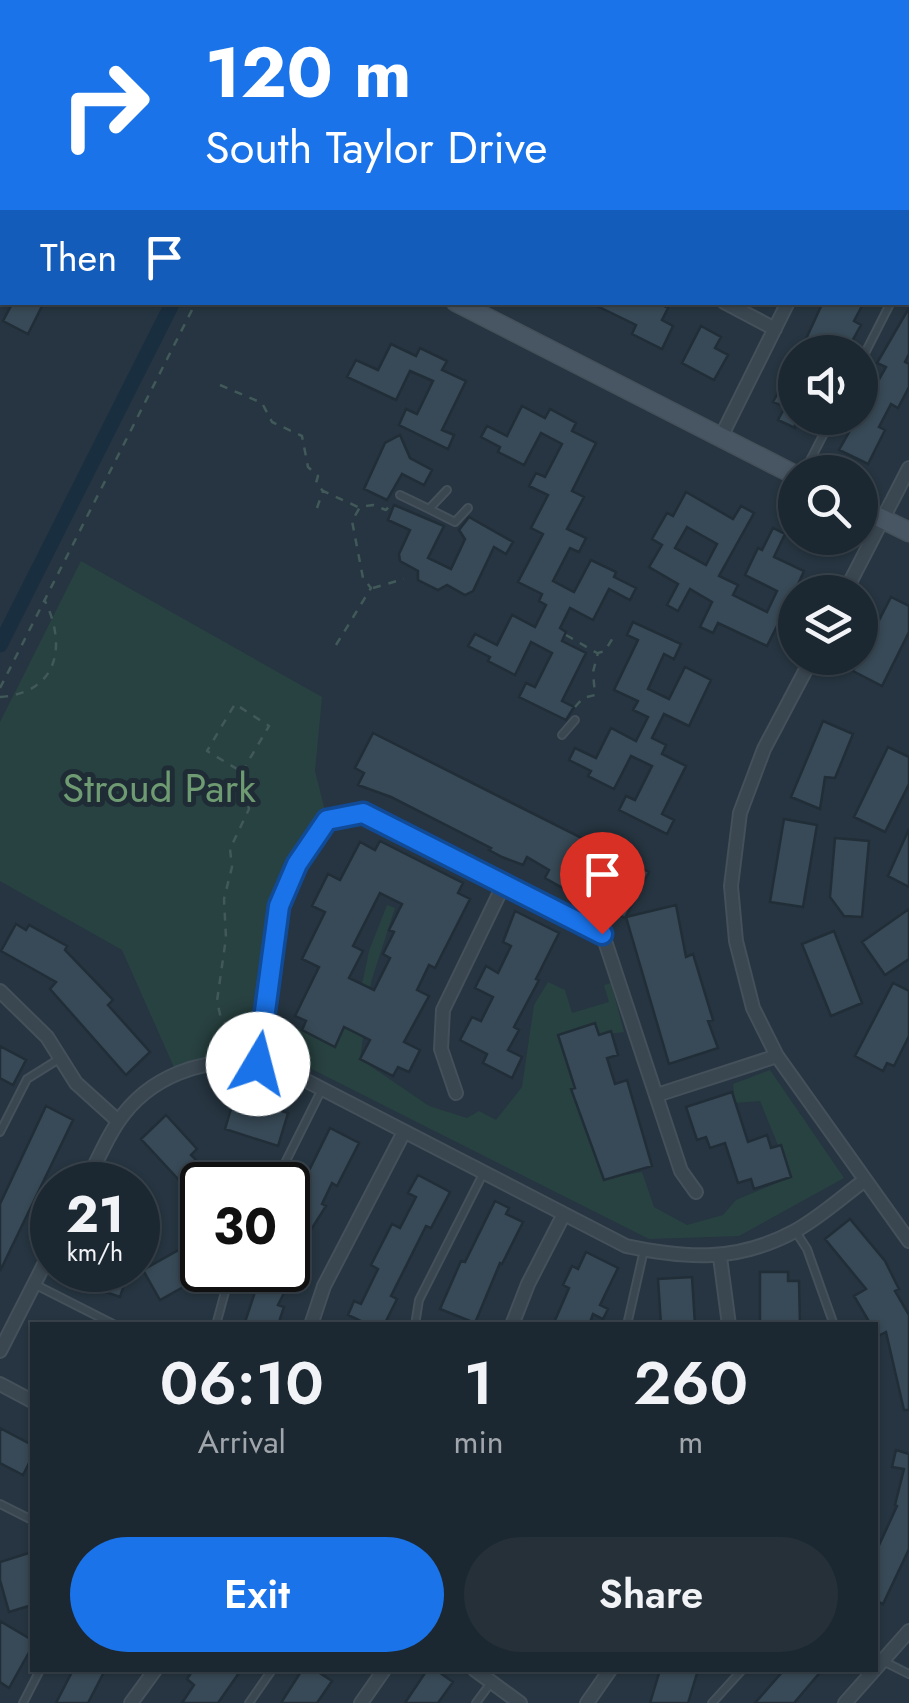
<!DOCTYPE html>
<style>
body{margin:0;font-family:Jost,sans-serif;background:#253039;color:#f1f3f6;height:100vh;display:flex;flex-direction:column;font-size:38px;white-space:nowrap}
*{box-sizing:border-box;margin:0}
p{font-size:32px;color:#a0a6ab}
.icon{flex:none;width:55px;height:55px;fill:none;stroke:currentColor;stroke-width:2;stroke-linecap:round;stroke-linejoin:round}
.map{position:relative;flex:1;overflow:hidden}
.drawer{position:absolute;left:30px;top:1322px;width:848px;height:350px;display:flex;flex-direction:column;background:#1c2831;border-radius:0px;box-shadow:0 2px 8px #0004,0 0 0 2px #3a444d}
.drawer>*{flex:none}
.top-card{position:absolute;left:0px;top:0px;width:910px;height:305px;box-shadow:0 2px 8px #0004,0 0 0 2px #3a444d;background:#1a73e8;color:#fff;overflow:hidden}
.tools{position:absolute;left:778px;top:335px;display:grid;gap:20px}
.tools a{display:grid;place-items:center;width:100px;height:100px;border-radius:50%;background:#1c2831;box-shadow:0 2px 8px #0004,0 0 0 2px #3a444d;font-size:50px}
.speed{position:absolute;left:30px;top:1162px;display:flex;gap:20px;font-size:50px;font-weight:700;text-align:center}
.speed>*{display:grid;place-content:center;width:130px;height:130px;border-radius:50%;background:#1c2831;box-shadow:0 2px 8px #0004,0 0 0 2px #3a444d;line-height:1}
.speed small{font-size:25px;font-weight:400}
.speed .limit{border:5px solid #111;border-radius:15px;background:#fff;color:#111}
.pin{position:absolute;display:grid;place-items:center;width:85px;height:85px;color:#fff;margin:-102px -42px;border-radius:50% 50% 50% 0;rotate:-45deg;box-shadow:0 0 10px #0007}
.pin .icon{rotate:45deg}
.me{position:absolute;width:110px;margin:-55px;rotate:8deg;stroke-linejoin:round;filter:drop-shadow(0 0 8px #0008)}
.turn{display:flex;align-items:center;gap:35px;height:210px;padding:0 40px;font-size:45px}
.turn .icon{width:130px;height:130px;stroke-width:2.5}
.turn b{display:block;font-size:70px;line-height:85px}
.then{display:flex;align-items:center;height:95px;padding:0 40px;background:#0003;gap:20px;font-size:38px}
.eta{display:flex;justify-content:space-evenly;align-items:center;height:170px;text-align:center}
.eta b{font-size:60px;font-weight:600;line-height:70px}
.button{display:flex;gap:20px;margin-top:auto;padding:20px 40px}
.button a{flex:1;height:115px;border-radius:60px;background:#1a73e8;color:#fff;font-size:40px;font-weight:600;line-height:115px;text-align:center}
.button a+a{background:#253039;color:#f1f3f6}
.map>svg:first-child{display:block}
</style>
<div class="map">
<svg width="909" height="1703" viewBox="0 0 909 1703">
<rect width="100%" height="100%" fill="#263541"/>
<path fill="#284241" d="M81 561 322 697 315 771 327 819 279 907 258 1064 177 1074 122 950 0 881V722Z
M387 905 395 908 371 982 360 1059 429 1106 467 1118 479 1111 496 1120 522 1087 534 1005 548 982 565 990 572 1013 609 1002 604 985 611 983 624 1032 599 1035 595 1024 558 1035 604 1179 642 1172 654 1207 687 1225 723 1215 736 1200 791 1177 760 1101 735 1103 733 1084 770 1070 844 1178 739 1236 649 1239 270 1048 277 1018 335 1046 363 980 369 951Z"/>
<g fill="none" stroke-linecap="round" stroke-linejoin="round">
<path stroke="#192e3f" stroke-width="15" d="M327 2 328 0
M0 645 173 302"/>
</g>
<path fill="#384a57" stroke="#212e38" stroke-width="2.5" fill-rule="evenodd" d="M13 302H44L28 334 3 321Z
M589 302H656L668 308 662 320 673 326 662 349 632 334 636 325Z
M823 302H864L854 321 861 325 846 352H800Z
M909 308V354L905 362 909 364V387L898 408 891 404 879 427 885 430 868 464 839 450 886 367 877 363Z
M701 326 721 337 715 348 728 355 714 380 682 363Z
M391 344 416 356 420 348 447 361 442 370 466 381 442 430 454 435 448 449 399 425 406 409 417 414 433 381 410 371 396 400 347 377 356 360 378 370Z
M795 361V428L778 420 785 407 773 402Z
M522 406 545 418 550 409 576 423 572 431 596 443 572 491 584 497 567 529 586 538 579 552 570 548 553 581 574 592 591 560 616 572 614 577 636 588 630 600 609 589 593 620 570 608 560 628 566 632 562 641 586 653 562 701 574 707 566 720 519 697 526 683 535 687 552 653 531 642 515 675 488 661 490 657 468 646 475 634 497 645 512 615 535 627 546 605 539 601 542 594 518 582 543 534 531 528 548 495 529 486 536 473 545 477 562 444 541 433 524 465 498 452 500 447 481 437 487 426 507 436Z
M400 435 410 458 432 470 424 485 402 474 387 500 364 489 385 443Z
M686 492 733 519 741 506 754 513 719 576 738 585 733 595 767 612 777 591 745 575 758 548 762 550 773 528 785 534 774 557 804 571 795 591V612L788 627 779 622 767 646 718 623 713 633 700 627 712 602 690 589 678 611 667 605 678 584 649 567 662 545 652 539 667 513 673 516ZM687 527 717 544 706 565 675 548Z
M394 505 444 526 428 558 451 569 465 539 459 530 469 517 513 542 506 554 494 547 473 591 465 595 447 585 438 590 418 580V571L400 561 399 554 410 530 388 520Z
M891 597 909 606V632L882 686 853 671Z
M633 622 681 644 674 659 664 654 648 689 669 699 685 667 711 680 689 726 664 714 652 738 666 745 662 754 686 766 662 814 674 820 667 834 619 810 626 796 635 800 652 766 631 756 614 789 588 776 591 771 569 760 575 748 596 758 611 728 636 741 648 717 633 710 638 701 614 690 638 640 627 635Z
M823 721 853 734 835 778 825 777 820 809 791 797Z
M373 733 649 872 625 918 593 902 598 893 574 881 568 891 545 878 549 870 527 857 523 865 502 857 489 850 491 848 391 797 358 785 364 773 355 768Z
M888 747 909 757V784L885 832 854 817Z
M784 819 817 825 803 907 770 902Z
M909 829V887L888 876Z
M835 838 869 841 862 917 844 916 830 897Z
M380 841 463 883 458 893 470 899 435 968 429 965 417 990 429 996 404 1042 420 1050 409 1072 398 1067 393 1076 360 1059 370 1040 344 1027 335 1047 302 1030 306 1021 295 1016 319 967 302 959 325 912 312 906 328 874 340 880 360 842 375 850ZM380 893 402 904 389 930 394 932 383 954 390 958 374 990 349 978 363 951 353 946Z
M676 905 686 957 693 954 713 1020 708 1021 718 1048 669 1064 626 917Z
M909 909V959L885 975 862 942Z
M515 911 559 933 536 979 539 980 514 1027 519 1030 508 1050 522 1057 512 1078 483 1063 487 1054 460 1040 472 1017 481 1021 493 997 475 988 486 966 498 973 511 946 503 942Z
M16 924 26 930 29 925 67 946 65 950 113 1000 108 1005 150 1052 126 1075 50 989 56 982 1 951Z
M834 931 862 1003 831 1016 802 944Z
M893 983 909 991V1036L894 1066 887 1063 883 1071 855 1056Z
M595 1023 599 1035 611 1031 618 1055 607 1058 615 1084 627 1080 652 1166 604 1180 571 1089 575 1088 558 1035Z
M0 1046 26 1060 13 1085 0 1078Z
M732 1092 748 1142 767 1135 771 1148 781 1145 791 1177 754 1189 751 1179 738 1183 725 1143 710 1148 706 1137 697 1140 686 1107Z
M235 1096 288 1113 278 1146 225 1129Z
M46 1106 73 1120 0 1271V1204Z
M166 1115 197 1149 191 1155 198 1162 179 1180 141 1139Z
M330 1128 359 1143 337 1186 332 1183 322 1204 326 1206 302 1244 307 1246 278 1305 284 1307 278 1325H244L258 1283 251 1279 255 1270H288V1199L291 1192 297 1195Z
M418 1175 450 1192 431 1228 426 1226 391 1296 397 1299 384 1325H369L348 1315 354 1301 361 1304 378 1269 371 1265 392 1224 400 1228 416 1197 408 1193Z
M187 1183H202V1221H187Z
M495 1201 509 1208 506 1214 523 1222 502 1264 500 1263 475 1323 440 1309 461 1261 465 1262Z
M850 1219 885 1261 899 1289 895 1291 909 1315V1410H904L886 1332 878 1336 875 1325H871L854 1296 866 1289 825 1239Z
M184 1247 201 1277 160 1300 143 1270Z
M586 1252 618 1268 600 1305 608 1309 603 1319 593 1314 589 1325H553L569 1288 563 1285 572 1266 578 1269Z
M77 1270H129L120 1297 73 1281Z
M760 1272H788V1281H799L800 1325H760Z
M692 1277 695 1325H661L658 1279Z
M0 1428 32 1445V1457L23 1475 0 1463Z
M896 1450 909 1454V1549L883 1604 875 1600V1554L897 1506 895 1505 904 1469 892 1467Z
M32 1552V1605L9 1612 0 1580V1562Z
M0 1621 32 1640V1647L9 1688 0 1682Z
M73 1670H105L88 1703H56Z
M193 1670H241L218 1703H182L194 1685 187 1679Z
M302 1670H315L332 1681 317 1703H281Z
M427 1670H436L453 1682 438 1703H405Z
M660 1670H698L688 1703H650Z
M784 1670H822L794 1703H755Z"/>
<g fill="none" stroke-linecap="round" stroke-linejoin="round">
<defs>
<path id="lane" d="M611 2 613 0
M840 2 841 0
M908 270 909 267
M860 363 891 302
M804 472 832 418
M400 495 429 509 447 490
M429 509 455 522 468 508
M562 735 575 720
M0 1132 27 1079 59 1059
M274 1185 322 1089
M796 1232 807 1249 834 1325
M36 1285 115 1325
M216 1325 231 1270
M415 1325 419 1300 483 1174
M627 1325 644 1250
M0 1504 32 1520
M885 1662 909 1674
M23 1703 40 1670
M249 1703 272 1670
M476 1703 490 1684
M712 1703 742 1670"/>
<path id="street" d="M507 2 508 0
M908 69 909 66
M0 251 2 252
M724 302 775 329
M721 437 788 302
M845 592 909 468
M812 658 764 749 740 813 731 886 736 941 753 1008 777 1056 909 1241
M0 991 47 1037 76 1083 118 1121
M258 1064 279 907 297 864 327 819 363 813 603 935 681 1171 696 1192
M456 1093 441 1049 443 1010 504 884
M657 1095 777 1056
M85 1185C96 1164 105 1141 118 1122 148 1077 203 1056 256 1064 271 1066 287 1073 301 1078L626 1246C687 1259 738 1262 795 1231 819 1218 842 1197 865 1180
M138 1217 142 1219
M720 1257 729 1325
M311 1325 324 1286 404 1132
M512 1325 528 1284 564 1214
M0 1351 52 1249
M0 1384 32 1401
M475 1670 520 1703
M131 1703 155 1670
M361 1703 384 1670
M587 1703 610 1670
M845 1703 909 1631"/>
<path id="secondary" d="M0 72 2 74
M456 302 795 475
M860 508 909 532"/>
</defs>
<use href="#lane" stroke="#44505a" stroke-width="10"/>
<use href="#street" stroke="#44505a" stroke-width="16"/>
<use href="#secondary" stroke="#44505a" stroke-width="21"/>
<path stroke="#415958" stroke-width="2.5" stroke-dasharray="8 8" stroke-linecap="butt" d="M385 2 386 0
M220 385 262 403 272 422 302 436 308 467 318 476 316 483 323 491
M317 508 323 491 358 507
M373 588 404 579
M566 635 597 653
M336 645 371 588 363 578 352 521 360 507 373 505 386 510 392 503
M0 688 196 302
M0 697C58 693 67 646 45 601
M575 707 583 698 595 695 593 672 598 653 605 651 614 636
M242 772 269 726 235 704 207 751 242 772 249 809 230 849 232 867 224 899 226 938 217 1001 221 1019 243 1042"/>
<use href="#lane" stroke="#3a4751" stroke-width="6"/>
<use href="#street" stroke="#3a4751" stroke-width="12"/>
<use href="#secondary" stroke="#485663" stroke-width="18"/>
</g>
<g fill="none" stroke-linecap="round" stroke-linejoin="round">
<defs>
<path id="route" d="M258 1064 279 906 297 864 327 820 363 813 602 934"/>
</defs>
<use href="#route" stroke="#114b97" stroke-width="25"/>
<use href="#route" stroke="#1a73e8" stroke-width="18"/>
</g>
<g text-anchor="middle" stroke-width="10" stroke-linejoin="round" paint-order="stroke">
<g font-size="40" fill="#6e9b72" stroke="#1f2c36">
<text x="159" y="802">Stroud Park</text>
</g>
</g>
</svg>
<div class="tools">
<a><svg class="icon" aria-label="sound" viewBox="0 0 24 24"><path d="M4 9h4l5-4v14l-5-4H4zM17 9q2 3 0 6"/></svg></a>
<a><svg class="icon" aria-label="search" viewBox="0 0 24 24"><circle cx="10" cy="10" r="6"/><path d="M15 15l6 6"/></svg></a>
<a><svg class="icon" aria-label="layers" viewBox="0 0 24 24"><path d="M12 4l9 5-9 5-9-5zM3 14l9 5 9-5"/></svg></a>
</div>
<div class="speed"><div>21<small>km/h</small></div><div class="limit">30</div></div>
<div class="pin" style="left:602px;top:934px;background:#d93025"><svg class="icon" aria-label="arrive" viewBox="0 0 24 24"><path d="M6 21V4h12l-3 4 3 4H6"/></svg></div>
<svg class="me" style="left:258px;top:1064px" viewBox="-20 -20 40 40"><circle r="19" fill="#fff"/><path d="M0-13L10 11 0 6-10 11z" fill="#1a73e8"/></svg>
<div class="top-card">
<div class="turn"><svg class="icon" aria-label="right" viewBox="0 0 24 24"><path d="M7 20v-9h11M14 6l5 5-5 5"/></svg><div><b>120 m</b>South Taylor Drive</div></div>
<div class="then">Then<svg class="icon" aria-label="arrive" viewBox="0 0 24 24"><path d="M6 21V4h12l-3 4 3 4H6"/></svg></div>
</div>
<section class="drawer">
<div class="eta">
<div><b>06:10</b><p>Arrival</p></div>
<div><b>1</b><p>min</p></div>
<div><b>260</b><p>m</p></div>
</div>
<div class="button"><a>Exit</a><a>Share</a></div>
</section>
</div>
